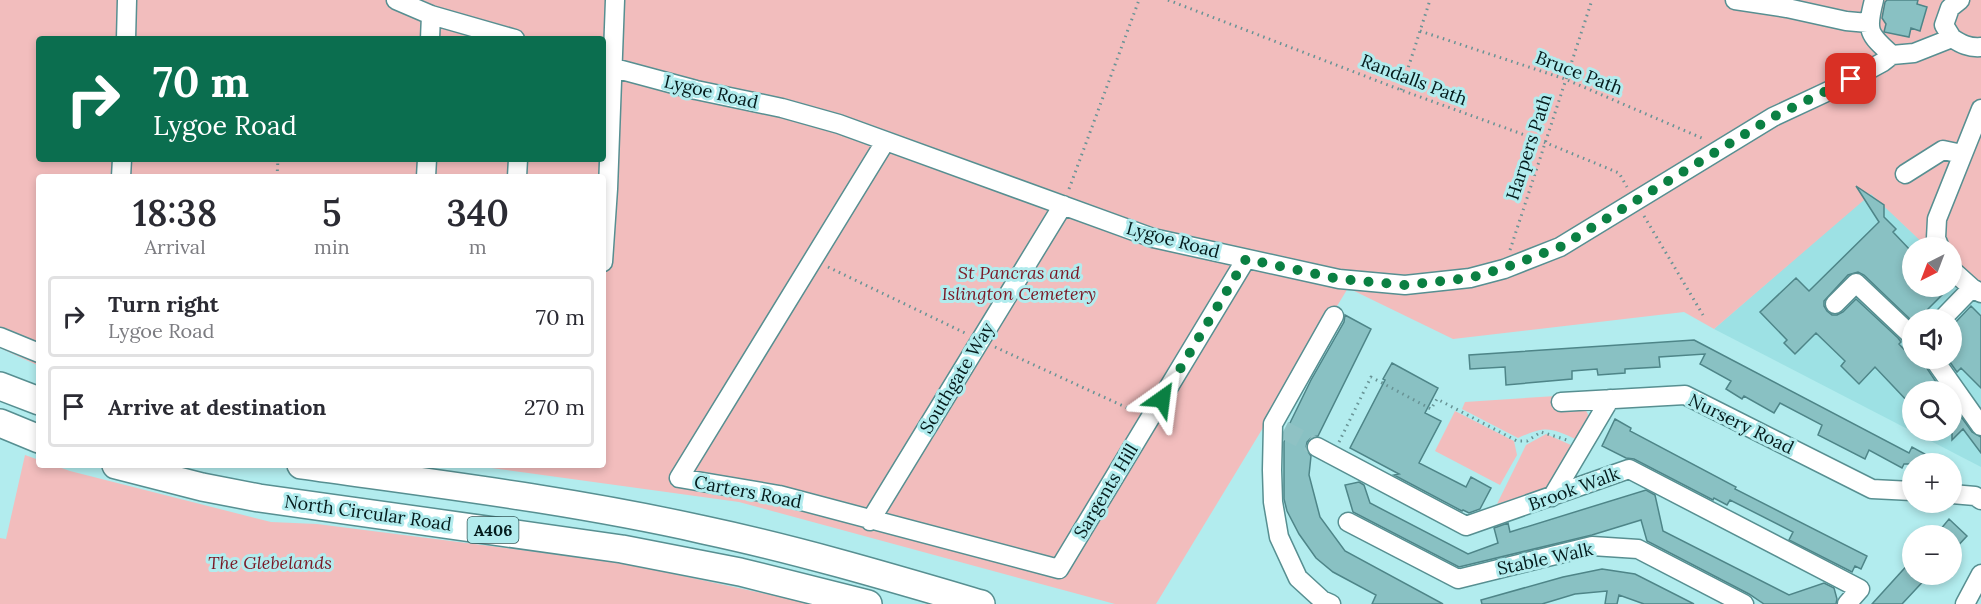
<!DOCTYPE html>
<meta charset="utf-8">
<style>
body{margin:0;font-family:Lora,serif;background:#f7f7f7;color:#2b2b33;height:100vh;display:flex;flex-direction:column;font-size:22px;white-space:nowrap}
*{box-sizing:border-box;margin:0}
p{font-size:20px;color:#7c7c81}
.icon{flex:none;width:33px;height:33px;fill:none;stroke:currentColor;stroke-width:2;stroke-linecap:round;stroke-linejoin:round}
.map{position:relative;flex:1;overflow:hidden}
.drawer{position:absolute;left:36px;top:174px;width:570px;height:294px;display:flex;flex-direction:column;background:#fff;border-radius:6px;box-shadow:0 3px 9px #0003}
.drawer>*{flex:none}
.guide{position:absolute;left:36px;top:36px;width:570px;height:126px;border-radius:6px;box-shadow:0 3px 9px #0003;background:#0b6e4f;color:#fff;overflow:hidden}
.needle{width:39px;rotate:222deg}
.controls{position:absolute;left:1902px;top:237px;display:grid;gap:12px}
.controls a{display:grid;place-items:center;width:60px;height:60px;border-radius:50%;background:#fff;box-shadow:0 3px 9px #0003;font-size:30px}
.pin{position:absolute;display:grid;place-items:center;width:51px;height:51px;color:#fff;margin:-26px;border-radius:12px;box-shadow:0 3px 9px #0006}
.me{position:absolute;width:66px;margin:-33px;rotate:31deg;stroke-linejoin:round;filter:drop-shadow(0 0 4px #0008)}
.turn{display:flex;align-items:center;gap:21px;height:126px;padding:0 18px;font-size:27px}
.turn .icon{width:78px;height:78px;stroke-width:2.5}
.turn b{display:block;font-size:42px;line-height:51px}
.eta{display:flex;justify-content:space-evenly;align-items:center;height:102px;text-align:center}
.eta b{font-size:36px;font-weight:600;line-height:42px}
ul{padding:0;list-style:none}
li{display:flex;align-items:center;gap:18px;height:81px;margin:0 12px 9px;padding:0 6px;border:3px solid #e1e1e2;border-radius:6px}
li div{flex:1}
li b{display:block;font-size:22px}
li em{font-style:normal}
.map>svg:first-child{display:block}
</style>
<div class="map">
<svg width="1981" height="604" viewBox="0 0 1981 604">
<rect width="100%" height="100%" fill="#b2ecee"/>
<path fill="#9de1e4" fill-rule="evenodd" d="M1871 193 1927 247 1912 248V286H1952V271L1981 299V467L1714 329ZM1912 320H1952V358H1912ZM1912 392H1952V430H1912Z"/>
<path fill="#f2bdbd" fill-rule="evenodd" d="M0 0H1981V299L1952 271V248L1927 247 1871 194 1714 329 1684 312 1453 339 1348 288 1156 604H1115L739 502 469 465H603V177H39V366L0 348ZM39 39H603V159H39Z
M1556 396 1584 407 1590 418 1578 440C1550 428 1547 425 1518 438L1462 409 1465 402Z
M1455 411 1514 441 1517 455 1500 485 1435 451Z
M1546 434 1571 445 1553 483 1541 491 1497 504 1526 445Z
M25 455 39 460V465H53L70 471 271 522 317 524 623 563 813 604H0V538L6 539Z"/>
<path fill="#89c1c3" stroke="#4e8588" stroke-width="1.5" d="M1887 0H1918L1917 4 1927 7 1920 31 1911 28 1909 37 1884 32 1886 24 1882 18 1885 2Z
M1856 186 1884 205V217L1896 229 1893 232 1912 252V286H1951L1917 320H1912V321L1864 275 1858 272 1848 275 1824 301V306L1827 311 1832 315H1837L1843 312 1856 299 1898 338 1901 342 1899 344 1912 358H1922L1924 364 1940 388 1936 392H1912V406L1875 367 1859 384 1841 366 1845 361 1816 333 1795 354 1784 343 1787 340 1760 312 1796 278 1809 291 1879 222Z
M1971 306 1981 316V388L1961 368 1957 372 1947 358H1952V326Z
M1345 315 1371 329 1318 436 1312 437 1307 442 1306 448 1311 456 1309 475 1320 517 1345 551 1443 604H1372L1376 595 1333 572 1316 558 1299 534 1287 511 1284 499V442L1289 425 1311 380 1344 322Z
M1694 340 1909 453 1912 447 1943 464H1904L1902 468 1869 450 1865 459 1818 435 1822 425 1780 403 1774 413 1744 396 1742 399 1726 389 1731 381 1700 364 1705 354 1659 357 1660 367 1625 369V373L1598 375 1597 369 1572 371V379L1506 385 1505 367 1470 369 1469 355Z
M1392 363 1438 388 1425 413 1441 421 1419 463 1466 487 1471 477 1491 488 1480 509 1469 513 1463 510 1462 511 1394 475 1399 474 1350 448 1385 380 1383 379Z
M1952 404 1972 432 1981 437V453L1963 429 1952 440Z
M1615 419 1631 428 1630 431 1736 487 1735 489 1867 556 1861 569 1855 566 1852 572 1789 540 1793 532 1730 500 1727 505 1714 498 1713 500 1634 459 1626 458 1602 446Z
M1359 482 1364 485 1370 503 1468 554 1498 543 1494 528 1508 523 1510 532 1646 490 1655 495 1663 531 1789 595 1824 583 1834 588 1837 599 1836 604H1764L1749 594 1647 541 1641 520 1592 535 1459 567 1353 512 1345 485Z
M1949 519 1967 536 1952 552V536H1935Z
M1912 560V574H1930L1902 604H1872Z
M1602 569 1635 574 1694 604H1644L1619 595 1617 604H1605L1607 591 1575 594 1542 604H1482L1481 600 1563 577Z"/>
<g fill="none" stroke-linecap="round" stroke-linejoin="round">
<path stroke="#8fc2c4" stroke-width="18" stroke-dasharray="18 9" stroke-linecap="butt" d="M1284 430 1317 447"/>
<defs>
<path id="minor" d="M396 0 431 15 515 39
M1735 0 1787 8 1846 21 1868 23
M1874 0C1866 31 1868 34 1892 55
M1952 38 1944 25 1950 8 1960 0
M126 39 127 0
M430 39 431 15
M603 65 696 90 782 108 839 124 1153 238 1339 279 1405 285 1470 278 1504 269 1560 247 1773 117 1835 88 1883 62 1892 55 1914 53 1952 38C1961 44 1969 48 1981 47
M885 142 679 478 779 495 1059 569 1246 259
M1905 174 1943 150 1962 154
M121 177 122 159
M426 177 427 159
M517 177 518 159
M1940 248 1936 238 1937 219 1981 109
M603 262 608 189 615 0
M1952 270 1972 288 1981 293
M1835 304 1856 283 1912 336
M1941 320 1972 288
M0 337 39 353
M1933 358 1981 426
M1561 402 1685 395 1872 489 1912 491
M1317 447 1466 526 1629 469 1860 589 1847 604
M1952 494 1975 496 1981 500
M1552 497 1610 399
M870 521 1063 205
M1348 522 1458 579 1592 546 1638 549 1744 604
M1331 604 1322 600 1298 578 1279 537 1273 502 1272 470 1273 424 1334 316
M1965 604 1981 574"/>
<path id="highway" d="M0 386 39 401
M0 423 39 439
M116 465 202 487 259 498 622 549 740 572 868 604
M301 465C436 484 571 500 704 530 798 550 889 577 981 604"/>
</defs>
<use href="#minor" stroke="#578f91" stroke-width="21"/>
<use href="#highway" stroke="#578f91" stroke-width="30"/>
<path stroke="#689395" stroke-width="3" stroke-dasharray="1.5 4.5" stroke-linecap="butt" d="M1168 0 1401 90 1544 142 1619 173 1627 187
M1420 31 1565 79 1704 139
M281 39V37
M1401 90 1430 0
M277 177 278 159
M1069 189 1139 0
M1644 216 1703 315
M1510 250 1592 0
M828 267 965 333
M995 347 1134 411
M1339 442 1371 377 1431 409 1437 399 1517 441H1527L1541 432 1567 440"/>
<use href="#minor" stroke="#fff" stroke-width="18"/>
<use href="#highway" stroke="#fff" stroke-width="27"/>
</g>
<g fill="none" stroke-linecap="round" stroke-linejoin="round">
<path stroke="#0b8043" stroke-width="10" stroke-dasharray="0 18" d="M1162 399 1246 259 1339 279 1405 285 1470 278 1504 268 1560 247 1773 117 1851 79"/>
</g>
<g text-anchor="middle" stroke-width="6" stroke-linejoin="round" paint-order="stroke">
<rect fill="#b2ecee" stroke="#385a5b" stroke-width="1.5" x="467.5" y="517" width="51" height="26" rx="4.5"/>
<g font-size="16" font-weight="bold" fill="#041b1c">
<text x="493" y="536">A406</text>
</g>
<g font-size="18" fill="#041b1c" stroke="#b2ecee">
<text transform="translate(1579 73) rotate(21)" y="6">Bruce Path</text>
<text transform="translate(1414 80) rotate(21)" y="6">Randalls Path</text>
<text transform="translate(711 92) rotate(13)" y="6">Lygoe Road</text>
<text transform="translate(1529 147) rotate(-72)" y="6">Harpers Path</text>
<text transform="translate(1173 240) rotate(15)" y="6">Lygoe Road</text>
<text transform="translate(957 378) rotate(-59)" y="6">Southgate Way</text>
<text transform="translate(1741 424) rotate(26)" y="6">Nursery Road</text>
<text transform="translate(1574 489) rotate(-20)" y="6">Brook Walk</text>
<text transform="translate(1106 491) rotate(-59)" y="6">Sargents Hill</text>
<text transform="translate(748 492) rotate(11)" y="6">Carters Road</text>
<text transform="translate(368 513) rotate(8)" y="6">North Circular Road</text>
<text transform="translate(1545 559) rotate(-12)" y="6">Stable Walk</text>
</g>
<g font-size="18" font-style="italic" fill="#7b1926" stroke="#b2ecee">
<text x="1019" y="279">St Pancras and<tspan x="1019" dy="21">Islington Cemetery</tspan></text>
<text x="270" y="569">The Glebelands</text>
</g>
</g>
</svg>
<div class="controls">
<a><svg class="needle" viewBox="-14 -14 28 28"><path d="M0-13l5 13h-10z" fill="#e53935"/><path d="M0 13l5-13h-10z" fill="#7c7c81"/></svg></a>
<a><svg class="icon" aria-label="sound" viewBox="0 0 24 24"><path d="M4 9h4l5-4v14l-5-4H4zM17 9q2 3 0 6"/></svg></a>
<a><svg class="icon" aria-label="search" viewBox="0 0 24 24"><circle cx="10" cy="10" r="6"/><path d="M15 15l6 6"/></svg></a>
<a>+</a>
<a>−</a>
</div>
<div class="pin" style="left:1851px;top:79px;background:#d93025"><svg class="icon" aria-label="arrive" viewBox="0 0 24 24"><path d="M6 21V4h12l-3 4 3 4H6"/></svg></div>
<svg class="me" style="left:1162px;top:399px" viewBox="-20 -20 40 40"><path d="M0-17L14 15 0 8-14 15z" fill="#0b8043" stroke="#fff" stroke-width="4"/></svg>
<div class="guide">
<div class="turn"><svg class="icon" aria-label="right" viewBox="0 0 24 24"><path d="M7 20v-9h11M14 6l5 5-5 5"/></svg><div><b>70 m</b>Lygoe Road</div></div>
</div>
<section class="drawer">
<div class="eta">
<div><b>18:38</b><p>Arrival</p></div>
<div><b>5</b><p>min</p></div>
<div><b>340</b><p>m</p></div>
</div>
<ul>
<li><svg class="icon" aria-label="right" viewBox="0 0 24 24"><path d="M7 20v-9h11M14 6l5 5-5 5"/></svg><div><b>Turn right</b><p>Lygoe Road</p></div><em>70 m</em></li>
<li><svg class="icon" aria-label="arrive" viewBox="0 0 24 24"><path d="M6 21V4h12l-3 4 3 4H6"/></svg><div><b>Arrive at destination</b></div><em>270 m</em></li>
</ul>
</section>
</div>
